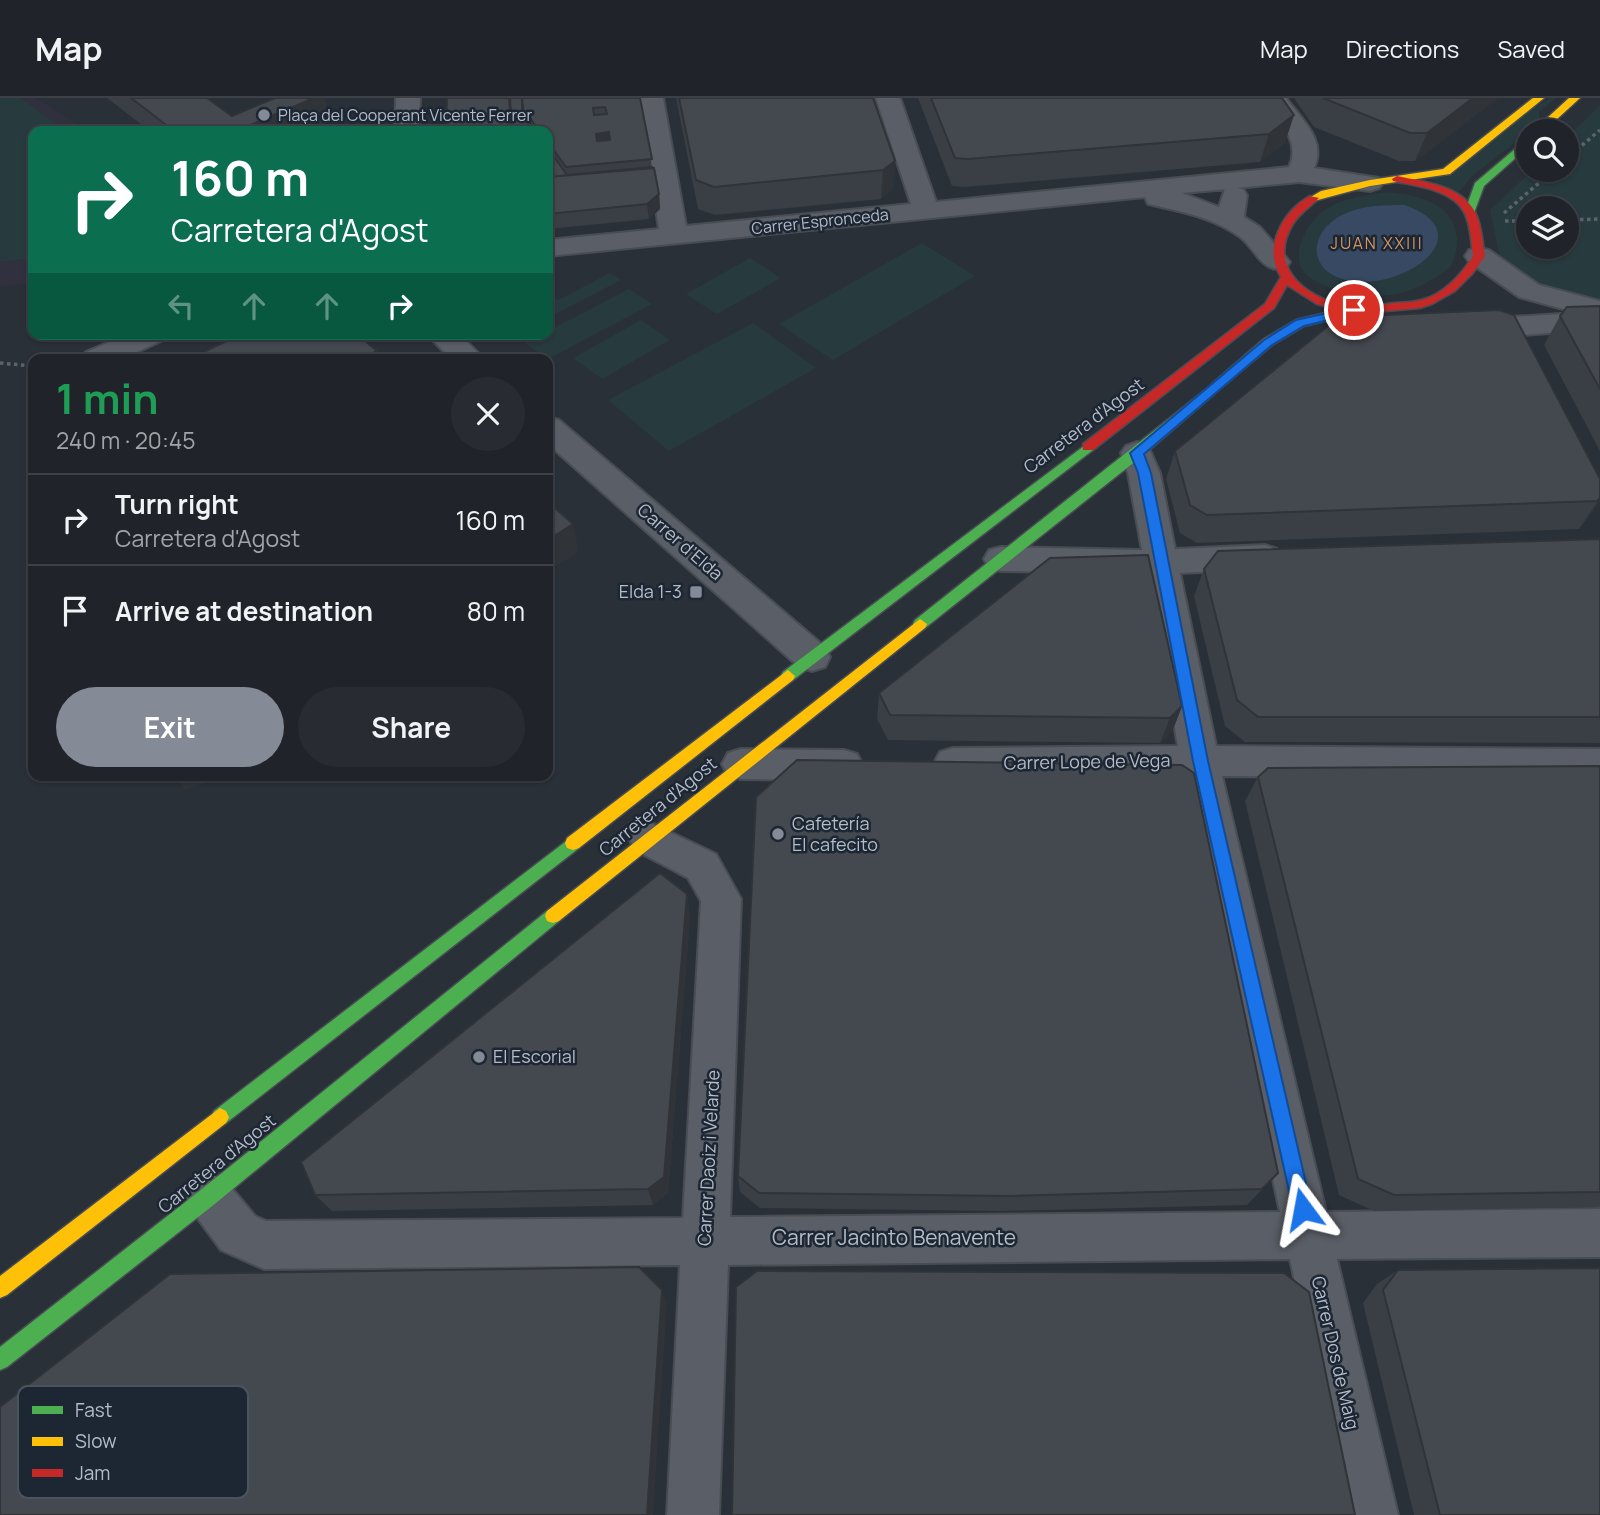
<!DOCTYPE html>
<meta charset="utf-8">
<style>
body{margin:0;font-family:Manrope,sans-serif;background:#282c32;color:#f1f3f6;height:100vh;display:flex;flex-direction:column;font-size:26px;white-space:nowrap}
*{box-sizing:border-box;margin:0}
p{font-size:23px;color:#a2a4a8}
.icon{flex:none;width:38px;height:38px;fill:none;stroke:currentColor;stroke-width:2;stroke-linecap:round;stroke-linejoin:round}
.map{position:relative;flex:1;overflow:hidden}
.drawer{position:absolute;left:28px;top:256px;width:525px;height:427px;display:flex;flex-direction:column;background:#20242a;border-radius:14px;box-shadow:0 2px 5px #0004,0 0 0 2px #3d4147}
.drawer>*{flex:none}
.guide{position:absolute;left:28px;top:28px;width:525px;height:214px;border-radius:14px;box-shadow:0 2px 5px #0004,0 0 0 2px #3d4147;background:#0b6e4f;color:#fff;overflow:hidden}
.controls{position:absolute;left:1516px;top:21px;display:grid;gap:14px}
.controls a{display:grid;place-items:center;width:63px;height:63px;border-radius:50%;background:#20242a;box-shadow:0 2px 5px #0004,0 0 0 2px #3d4147;font-size:35px}
.pin{position:absolute;display:grid;place-items:center;width:60px;height:60px;color:#fff;margin:-30px;border:4px solid #fff;border-radius:50%;box-shadow:0 2px 7px #0007}
.me{position:absolute;width:77px;margin:-38px;rotate:347deg;stroke-linejoin:round;filter:drop-shadow(0 0 5px #0008)}
.turn{display:flex;align-items:center;gap:24px;height:147px;padding:0 28px;font-size:32px}
.turn .icon{width:91px;height:91px;stroke-width:2.5}
.turn b{display:block;font-size:49px;line-height:60px}
.lanes{display:flex;align-items:center;height:66px;padding:0 28px;background:#0003;justify-content:center;gap:35px;direction:ltr}
.lanes .off{opacity:.35}
.round{display:grid;place-items:center;flex:none;width:74px;height:74px;border-radius:37px;background:#282c32}
.head{display:flex;align-items:center;justify-content:space-between;height:119px;padding:0 28px}
h1{font-size:42px;font-weight:700;line-height:52px;color:#1e9e55}
.button{display:flex;gap:14px;margin-top:auto;padding:14px 28px}
.button a{flex:1;height:80px;border-radius:42px;background:#848b96;color:#fff;font-size:28px;font-weight:700;line-height:80px;text-align:center}
.button a+a{background:#282c32;color:#f1f3f6}
ul{padding:0;list-style:none}
li{display:flex;align-items:center;gap:21px;height:91px;padding:0 28px;border-top:2px solid #3d4147}
li div{flex:1}
li b{display:block;font-size:26px}
li em{font-style:normal}
header{display:flex;align-items:center;gap:42px;box-sizing:border-box;height:98px;padding:0 35px;background:#20242a;border-bottom:2px solid #3d4147}
header strong{font-size:33px}
nav{display:flex;gap:38px;margin-inline-start:auto;font-size:24px}
.map>svg:first-child{display:block}
</style>
<header>
<strong>Map</strong>
<nav><a>Map</a><a>Directions</a><a>Saved</a></nav>
</header>
<div class="map">
<svg width="1600" height="1417" viewBox="0 0 1600 1417">
<rect width="100%" height="100%" fill="#2a3038"/>
<path fill="#31303e" d="M0 0H36L87 33H33V184L0 189Z"/>
<path fill="#273a3e" fill-rule="evenodd" d="M0 0H20L67 33H33V160L0 164Z
M1549 0H1556L1539 14 1540 25 1472 78 1459 94 1427 81Z
M1600 7V227L1501 165 1490 112 1533 72H1566V40ZM1528 110H1566V149H1528Z
M1389 94C1418 97 1454 105 1457 140 1458 148 1455 163 1449 170 1446 173 1440 176 1436 179 1404 201 1371 202 1335 191 1324 188 1310 182 1303 173 1297 165 1298 151 1302 142 1318 103 1351 99 1389 94Z
M922 145 975 178 833 262 779 226Z
M750 160 781 180 717 216 686 196Z
M610 175 621 182 548 220V195L558 202Z
M629 191 652 206 548 261 525 245 542 236H548V233Z
M641 222 670 242 602 281 573 260Z
M753 225 816 270 669 353 608 302Z"/>
<path fill="#384963" d="M1405 107C1484 136 1404 192 1351 183 1308 176 1306 136 1342 117 1362 107 1383 107 1405 107Z"/>
<g fill="none" stroke-linecap="round" stroke-linejoin="round">
<defs>
<path id="street" d="M396 0H420L419 33H395Z
M639 0H663L686 128 911 106 876 0H900L936 104 1289 69C1302 43 1277 21 1262 0H1286C1302 22 1327 42 1314 70L1379 80 1383 85 1379 90 1370 93 1299 84 1237 90 1243 91 1247 97 1244 119 1260 129 1290 164 1286 170C1261 176 1257 152 1240 139 1213 119 1179 113 1148 106L1145 99 548 158V142L659 131ZM1225 91 1219 109 1182 95 1228 91Z
M1479 150 1489 152 1539 187 1600 203V231L1513 238 1459 234 1455 228 1459 222 1578 215 1519 199 1469 164 1465 158 1469 152Z
M128 236H167L163 242 122 261H81L86 254Z
M427 236H459L484 261H451Z
M548 319 559 322 825 549 830 559 825 569 812 573 799 569 548 346Z
M1137 344 1148 348 1160 375 1175 451 1265 447 1277 451 1282 459 1277 467 1265 471 1180 475 1216 648 1600 651V681L1222 678 1326 1114 1600 1111V1159L1337 1161 1398 1417H1346L1290 1161 728 1167 719 1417H667L680 1167 264 1171 221 1152 193 1114 186 1098 193 1082 209 1075 225 1082 255 1118 266 1123 683 1120 701 803 688 780 635 752 629 740 635 728 649 724 716 756 741 801 730 1119 1280 1114 1185 678 953 680 940 676 934 665 940 654 953 650 1178 648 1147 476 1001 473 989 470 984 461 989 452 1001 449 1142 452 1128 375 1121 355 1126 348Z
M741 651 844 652 857 656 863 667 857 678 844 682 741 681 728 677 722 666 728 655Z"/>
<path id="fast" d="M1528 40V49L1484 88 1474 115H1466L1465 113 1475 85Z
M1218 282 1224 286 1222 289 1142 358 925 530H915L913 526 915 522Z
M1088 345 1093 346V352L793 582H783L781 578 783 574Z
M573 738 579 740 581 745 579 750 226 1025 220 1028 214 1025 211 1019 214 1013Z
M553 811 559 813 561 818 559 823 216 1105 7 1269 0 1272V1249L202 1091 547 813Z"/>
<path id="slow" d="M1533 0H1544L1450 76 1370 88 1314 103 1309 100 1321 93 1370 82 1443 71Z
M1569 0H1580L1544 33H1533Z
M1354 208 1360 212 1358 215 1304 228 1272 247 1222 289H1214L1212 286 1264 241 1296 222Z
M920 521 927 526 925 530 559 823 553 825 547 823 545 818 547 813Z
M788 572 795 578 793 582 579 750 573 752 567 750 565 745 567 740Z
M220 1010 226 1013 229 1019 226 1025 7 1197 0 1200V1178Z"/>
<path id="jam" d="M1397 78C1424 84 1461 87 1475 114 1482 127 1482 144 1485 158L1473 175 1455 193 1432 206 1420 210 1353 216 1317 206 1287 187 1274 210 1093 352H1083V346L1265 206 1281 179C1262 150 1283 113 1310 98L1319 100C1310 109 1300 115 1293 126 1264 173 1314 206 1357 209 1369 210 1382 206 1394 205 1403 204 1412 205 1421 202 1443 197 1462 176 1473 158 1471 144 1471 127 1464 114 1452 91 1415 88 1393 83L1392 81Z"/>
</defs>
<use href="#street" stroke="#484c53" stroke-width="4"/>
<use href="#fast" stroke="#484c53" stroke-width="3"/>
<use href="#slow" stroke="#484c53" stroke-width="3"/>
<use href="#jam" stroke="#484c53" stroke-width="3"/>
<path stroke="#5d636a" stroke-width="3.5" stroke-dasharray="3.5 3.5" stroke-linecap="butt" d="M1566 61 1600 32
M1504 115 1554 72
M1566 122 1600 121
M1505 123H1528
M0 265 33 268"/>
<use href="#street" fill="#5a5e66" fill-rule="evenodd"/>
<use href="#fast" fill="#4caf50" fill-rule="evenodd"/>
<use href="#slow" fill="#ffc107" fill-rule="evenodd"/>
<use href="#jam" fill="#c62828" fill-rule="evenodd"/>
</g>
<path fill="#3a3f45" d="M107 0H207L232 18 332 24 310 33H150Z
M447 0H640L652 69 659 96 660 111 649 121 548 131V33H446Z
M676 0H873L893 91 881 101 715 117 698 111Z
M918 0H1282L1285 45 1260 64 965 89 952 88Z
M1294 0H1498L1415 63H1399L1314 29Z
M1600 208V353L1544 247 1560 218Z
M1175 353 1600 381V403L1587 421 1579 431 1197 445 1180 435 1166 381Z
M1600 441V645L1245 644 1225 628 1194 498 1204 471Z
M879 595 1182 608 1172 634 1160 645 888 642 877 621Z
M1600 668V1109L1374 1113 1339 1097 1245 703 1258 679Z
M687 796 690 819 668 1095 653 1107 332 1113 315 1097Z
M1278 1075 1247 1107 1002 1113 760 1110 740 1094 738 1078Z
M1398 1172 1600 1417H1414L1363 1205 1377 1186Z"/>
<path fill="#303338" d="M314 0H325L332 24 310 33H250L248 28Z
M1473 0H1498L1415 63 1427 35Z
M1294 17 1285 45 1260 64 1269 36Z
M609 34 611 49 598 51 596 36Z
M895 63 893 91 881 101 883 72Z
M659 96 660 111 649 121 647 106Z
M377 253 379 261H362Z
M1600 400V403L1587 421 1579 431Z
M573 426 579 454 548 473V442Z
M1182 608 1172 634 1160 645 1170 620Z
M175 677H229L185 692Z
M687 796 690 819 668 1095 653 1107 648 1091Z
M662 1192 667 1205 653 1417H647Z"/>
<path fill="#444950" stroke="#303338" stroke-width="2" fill-rule="evenodd" d="M131 0H207L232 18 275 0H314L248 28 256 33H174Z
M447 0H509L511 33H446Z
M510 0H522L524 17 535 33H512Z
M522 0H640L652 61 566 69 548 44V33H540L522 10ZM605 9 607 16 594 17 593 10ZM609 34 610 42 597 43 596 36Z
M679 0H873L895 63 883 72 714 89 696 82Z
M931 0H1282L1294 17 1269 36 968 61 955 60Z
M1323 0H1473L1427 35H1410Z
M548 50 567 77 652 69 653 70 548 79Z
M654 70 659 96 647 106 548 116V79Z
M1600 208V291L1560 218 1567 209Z
M1499 212 1514 217 1600 381V400L1597 403 1207 417 1190 407 1175 353 1339 219Z
M241 236H357L377 253 362 261H189Z
M548 404 573 426 548 442Z
M1600 441V619H1258L1237 602 1204 471 1218 453Z
M1148 457 1182 608 1170 620 890 617 879 595 1050 460Z
M797 662 1182 667 1194 675 1278 1075 1262 1091 1009 1098 759 1095 738 1078 756 699Z
M1600 668V1094L1394 1097 1358 1081 1258 679 1268 670Z
M660 775 687 796 664 1079 648 1091 315 1097 301 1064Z
M639 1169 662 1192 647 1417H0V1309L170 1176Z
M1600 1170V1417H1440L1383 1192 1398 1172Z
M757 1173 1284 1175 1309 1194 1355 1417H732L736 1189Z"/>
<path fill="#1a73e8" stroke="#114b97" stroke-width="2" d="M1354 209 1360 212 1358 215 1304 228 1272 247 1144 356 1151 375 1208 663 1312 1111 1309 1118 1303 1121 1296 1118 1293 1111 1193 663 1138 375 1130 355 1264 242 1296 222Z"/>
<g fill="#848b96" stroke="#1d2633" stroke-width="2.5">
<circle cx="264" cy="17" r="7"/>
<rect x="689" y="487" width="14" height="14" rx="3.5"/>
<circle cx="778" cy="736" r="7"/>
<circle cx="479" cy="959" r="7"/>
</g>
<g text-anchor="middle" stroke-width="5" stroke-linejoin="round" paint-order="stroke">
<g font-size="16" fill="#b4bcc9" stroke="#1d2633" text-anchor="start">
<text x="278" y="23">Plaça del Cooperant Vicente Ferrer</text>
</g>
<g font-size="16" fill="#b4bcc9" stroke="#1d2633">
<text transform="translate(820 123) rotate(-6)" y="6">Carrer Espronceda</text>
</g>
<g font-size="16" letter-spacing="2" fill="#d59563" stroke="#1d2633">
<text x="1377" y="151">JUAN XXIII</text>
</g>
<g font-size="18" fill="#b4bcc9" stroke="#1d2633">
<text transform="translate(1084 328) rotate(-37)" y="6">Carretera d'Agost</text>
<text transform="translate(680 444) rotate(41)" y="6">Carrer d’Elda</text>
<text transform="translate(1087 664) rotate(-1)" y="6">Carrer Lope de Vega</text>
<text transform="translate(658 709) rotate(-39)" y="6">Carretera d'Agost</text>
<text transform="translate(709 1060) rotate(-87)" y="6">Carrer Daoiz i Velarde</text>
<text transform="translate(217 1066) rotate(-39)" y="6">Carretera d'Agost</text>
<text transform="translate(1335 1255) rotate(77)" y="6">Carrer Dos de Maig</text>
</g>
<g font-size="18" fill="#b4bcc9" stroke="#1d2633" text-anchor="start">
<text x="682" y="500" text-anchor="end">Elda 1-3</text>
<text x="792" y="732">Cafetería<tspan x="792" dy="21">El cafecito</tspan></text>
<text x="493" y="965">El Escorial</text>
</g>
<g font-size="21" fill="#b4bcc9" stroke="#1d2633">
<text x="894" y="1147">Carrer Jacinto Benavente</text>
</g>
</g>
<rect x="18" y="1288" width="230" height="112" rx="10" fill="#1d2633" stroke="#4a5360" stroke-width="2"/>
<rect x="32" y="1308" width="31" height="8" fill="#4caf50"/>
<rect x="32" y="1339" width="31" height="9" fill="#ffc107"/>
<rect x="32" y="1371" width="31" height="8" fill="#c62828"/>
<g font-size="19" fill="#b4bcc9">
<text x="75" y="1319">Fast</text>
<text x="75" y="1350">Slow</text>
<text x="75" y="1382">Jam</text>
</g>
</svg>
<div class="controls">
<a><svg class="icon" aria-label="search" viewBox="0 0 24 24"><circle cx="10" cy="10" r="6"/><path d="M15 15l6 6"/></svg></a>
<a><svg class="icon" aria-label="layers" viewBox="0 0 24 24"><path d="M12 4l9 5-9 5-9-5zM3 14l9 5 9-5"/></svg></a>
</div>
<div class="pin" style="left:1354px;top:212px;background:#d93025"><svg class="icon" aria-label="arrive" viewBox="0 0 24 24"><path d="M6 21V4h12l-3 4 3 4H6"/></svg></div>
<svg class="me" style="left:1303px;top:1111px" viewBox="-20 -20 40 40"><path d="M0-17L14 15 0 8-14 15z" fill="#1a73e8" stroke="#fff" stroke-width="4"/></svg>
<div class="guide">
<div class="turn"><svg class="icon" aria-label="right" viewBox="0 0 24 24"><path d="M7 20v-9h11M14 6l5 5-5 5"/></svg><div><b>160 m</b>Carretera d'Agost</div></div>
<div class="lanes"><svg class="icon off" aria-label="left" viewBox="0 0 24 24"><path d="M17 20v-9H6M10 6l-5 5 5 5"/></svg><svg class="icon off" aria-label="ahead" viewBox="0 0 24 24"><path d="M12 20V5M6 11l6-6 6 6"/></svg><svg class="icon off" aria-label="ahead" viewBox="0 0 24 24"><path d="M12 20V5M6 11l6-6 6 6"/></svg><svg class="icon" aria-label="right" viewBox="0 0 24 24"><path d="M7 20v-9h11M14 6l5 5-5 5"/></svg></div>
</div>
<section class="drawer">
<div class="head"><div><h1>1 min</h1><p>240 m · 20:45</p></div><a class="round"><svg class="icon" aria-label="close" viewBox="0 0 24 24"><path d="M6 6l12 12M18 6L6 18"/></svg></a></div>
<ul>
<li><svg class="icon" aria-label="right" viewBox="0 0 24 24"><path d="M7 20v-9h11M14 6l5 5-5 5"/></svg><div><b>Turn right</b><p>Carretera d'Agost</p></div><em>160 m</em></li>
<li><svg class="icon" aria-label="arrive" viewBox="0 0 24 24"><path d="M6 21V4h12l-3 4 3 4H6"/></svg><div><b>Arrive at destination</b></div><em>80 m</em></li>
</ul>
<div class="button"><a>Exit</a><a>Share</a></div>
</section>
</div>
